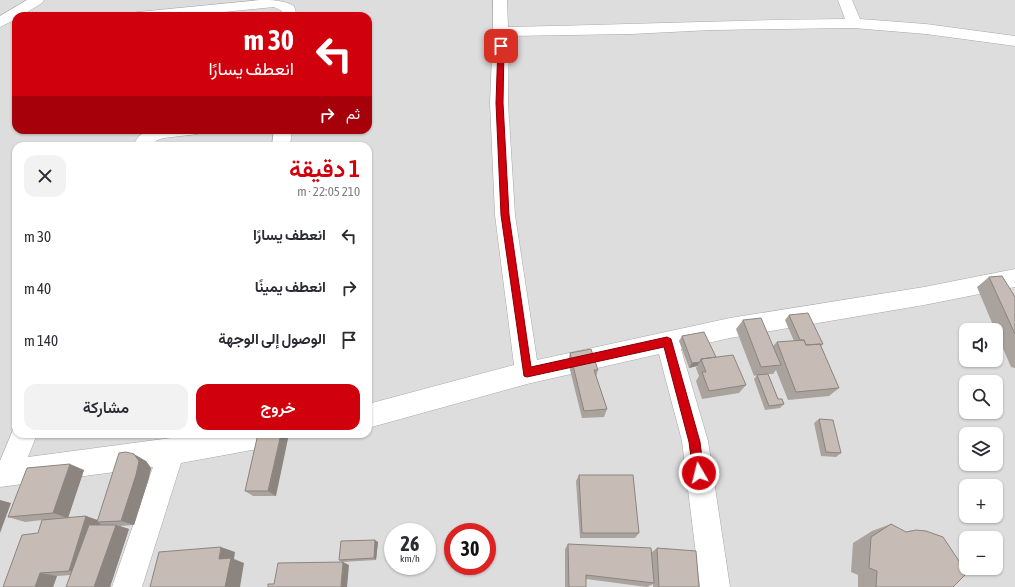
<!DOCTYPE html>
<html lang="ar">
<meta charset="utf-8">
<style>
body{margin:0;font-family:"Asap Condensed",Vazirmatn,sans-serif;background:#f2f2f3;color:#2b2b33;direction:rtl;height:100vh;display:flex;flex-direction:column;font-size:15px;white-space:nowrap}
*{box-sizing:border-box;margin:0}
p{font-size:13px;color:#7c7c81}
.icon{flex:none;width:22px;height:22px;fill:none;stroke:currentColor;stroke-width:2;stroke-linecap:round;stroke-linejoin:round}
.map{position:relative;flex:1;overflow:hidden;direction:ltr}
.panel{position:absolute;left:12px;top:142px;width:360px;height:296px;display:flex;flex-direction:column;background:#fff;border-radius:12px;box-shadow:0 1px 3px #0004;direction:rtl}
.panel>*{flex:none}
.guide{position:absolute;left:12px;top:12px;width:360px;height:122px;border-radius:12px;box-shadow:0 1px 3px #0004;direction:rtl;background:#d0000d;color:#fff;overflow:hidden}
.fabs{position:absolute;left:959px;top:323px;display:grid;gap:8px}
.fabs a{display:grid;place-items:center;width:44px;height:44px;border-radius:8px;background:#fff;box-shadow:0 1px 3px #0004;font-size:20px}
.speed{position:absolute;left:384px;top:523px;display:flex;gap:8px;font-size:20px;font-weight:700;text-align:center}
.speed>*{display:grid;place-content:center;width:52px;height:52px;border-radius:50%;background:#fff;box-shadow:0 1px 3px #0004;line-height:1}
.speed small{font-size:10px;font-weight:400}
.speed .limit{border:6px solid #d22;background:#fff;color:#111}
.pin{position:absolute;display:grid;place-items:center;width:34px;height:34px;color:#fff;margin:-17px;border-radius:8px;box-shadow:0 2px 6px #0006}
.me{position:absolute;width:44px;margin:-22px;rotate:352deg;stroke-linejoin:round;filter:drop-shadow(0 0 3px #0008)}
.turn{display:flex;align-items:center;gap:14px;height:84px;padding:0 12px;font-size:18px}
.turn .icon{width:52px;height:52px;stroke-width:2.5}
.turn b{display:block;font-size:28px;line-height:34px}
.then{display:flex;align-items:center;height:38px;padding:0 12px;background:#0003;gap:8px;font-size:15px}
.round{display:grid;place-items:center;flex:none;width:42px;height:42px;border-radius:12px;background:#f2f2f3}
.summary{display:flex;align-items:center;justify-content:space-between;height:68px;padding:0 12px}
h1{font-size:24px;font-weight:600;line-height:30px;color:#d0000d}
.cta{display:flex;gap:8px;margin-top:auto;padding:8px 12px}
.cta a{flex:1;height:46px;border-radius:12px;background:#d0000d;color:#fff;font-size:16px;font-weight:600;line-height:46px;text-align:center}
.cta a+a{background:#f2f2f3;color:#2b2b33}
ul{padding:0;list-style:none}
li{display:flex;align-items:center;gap:12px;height:52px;padding:0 12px}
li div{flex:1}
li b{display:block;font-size:15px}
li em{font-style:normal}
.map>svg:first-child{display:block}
</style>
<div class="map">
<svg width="1015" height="587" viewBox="0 0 1015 587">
<rect width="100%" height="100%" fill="#f1ece6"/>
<path fill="#dedddd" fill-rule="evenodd" d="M0 0H1015V587H0ZM16 16H368V130H16ZM16 146H368V434H16ZM966 330H996V360H966ZM966 382H996V412H966ZM966 434H996V464H966ZM966 486H996V516H966ZM393 532H427V566H393ZM453 532H487V566H453ZM966 538H996V568H966Z"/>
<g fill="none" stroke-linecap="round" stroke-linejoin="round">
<defs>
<path id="street" d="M27 0H44L42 3 21 16H16V19L0 27V16Z
M260 0C272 0 283 0 294 6L297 16H283L282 11 274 7 184 16H131L133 13 138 12Z
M493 0H507L508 27C621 25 733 20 845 19L838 0H852L860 19 926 24 1015 36V46L926 34 854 28 711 30 631 34 509 36 508 103 515 215 537 360 730 318 924 287 1015 269V287L924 305 730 338 681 349 708 441 730 587H700L682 441 659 354 527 384 368 428V404L514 365 495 215 490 103 493 32Z
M148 130H201L198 134 164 138 157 140 151 146H132L139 136Z
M274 130H292L290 146H272Z
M15 425 16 434H37L28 457 201 434H287L283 443 274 446 181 463 142 587H112L153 467 0 487V461Z"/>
</defs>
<use href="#street" stroke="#a7a7a7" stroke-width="1"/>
<use href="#street" fill="#fff" fill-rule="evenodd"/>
</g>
<path fill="#aaa29c" d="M989 277 1015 297V368L1011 367 996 332V330H995L977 287Z
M789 315 823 344 821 346 839 388 829 396 788 400 776 370 773 374H768L778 399 784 404 780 408 765 410 754 379 757 375 754 376 736 329 743 320 773 346 777 342 794 341 785 320Z
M682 336 716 357 746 385 739 393 702 399 696 381 699 376 696 368 697 366 689 368 679 341Z
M570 353 598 370 596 377 607 409 604 417 582 418 568 362Z
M819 419 841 453 836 457 821 456 814 423Z
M258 434 276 496H253L245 491Z
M146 461 151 468 148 481 134 525 120 526 129 529 110 587H66L71 575 57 576 53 587H3L38 533 42 520 25 522 8 517 84 470 68 518 86 516 97 520Z
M579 475 639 533 635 538H580L576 481Z
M891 524 953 587H858V575L851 572 853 543 872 531Z
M378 542 376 560 342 562 339 560Z
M568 544 652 552 657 548 699 587H653V584L647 587 586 579V587H565V549Z"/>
<path fill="#8b847f" d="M700 362 697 366 689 368 692 363Z
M281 434H289L276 496 268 491Z
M134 454 146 461 151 468 148 481 134 525 121 521Z
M70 464 84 470 68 518 53 513Z
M0 500 11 503 0 533Z
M86 516 100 521 97 522 100 523 85 574 69 571Z
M116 525 129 529 110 587H94Z
M375 540 378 542 376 560 374 558Z
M221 547 235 552 234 559 244 563 240 587H225L219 559Z
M343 562 349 565 347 587H341Z
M40 573 57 576 53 587H35Z"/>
<path fill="#c6bcb5" stroke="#8b847f" d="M1002 276 1015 297V334L989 277Z
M808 313 823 344 806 345 804 340H800L789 315Z
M761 318 781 365 761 367 743 320Z
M704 332 716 357 701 359 700 362 692 363 682 336Z
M804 340 806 345 820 344 839 388 796 392 777 342Z
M591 349 598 370H594L607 409 584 411 570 353Z
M733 355 746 385 709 391 702 372H706L701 359Z
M768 374 778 399H782L784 404 769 406 757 375Z
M819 419 833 420 841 453 826 452Z
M258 434H281L268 491H245Z
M126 452 134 454 139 461 136 475 121 521 97 522 119 453Z
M70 464 53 513 8 517 27 468Z
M579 475H633L639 533H582Z
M86 516 69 571 40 573 35 587H3L22 535 38 533 42 520Z
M891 524 906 532 916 530 926 531 943 537 967 573 953 587H876L877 571 869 568 871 537Z
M89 525H116L94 587H66Z
M375 540 374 558 339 560 341 541Z
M568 544 651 548 654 583 586 575V587H569Z
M221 547 219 559 231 558 225 587H150L159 552Z
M657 548 696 551 699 587H659Z
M343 562 341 587H268V584H274L278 563Z"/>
<path fill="#d0000d" stroke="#870008" d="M498 45 504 46 503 103 509 215 531 367 667 337 671 339 700 442 704 473 703 477 699 479 695 477 693 473 689 442 664 347 527 377 524 376 501 215 496 103Z"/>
</svg>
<div class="fabs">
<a><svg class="icon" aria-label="sound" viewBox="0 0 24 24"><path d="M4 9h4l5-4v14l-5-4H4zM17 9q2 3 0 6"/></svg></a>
<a><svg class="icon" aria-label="search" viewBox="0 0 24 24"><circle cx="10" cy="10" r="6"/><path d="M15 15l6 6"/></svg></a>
<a><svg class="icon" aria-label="layers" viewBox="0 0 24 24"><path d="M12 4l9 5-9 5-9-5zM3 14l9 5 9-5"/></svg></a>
<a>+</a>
<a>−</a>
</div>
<div class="speed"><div>26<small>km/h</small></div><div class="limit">30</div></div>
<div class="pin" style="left:501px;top:46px;background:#d93025"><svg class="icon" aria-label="arrive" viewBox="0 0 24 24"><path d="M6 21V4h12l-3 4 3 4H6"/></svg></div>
<svg class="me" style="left:699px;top:473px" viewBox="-20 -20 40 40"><circle r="17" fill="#d0000d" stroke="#fff" stroke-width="3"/><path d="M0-11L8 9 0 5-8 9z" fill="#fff"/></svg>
<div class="guide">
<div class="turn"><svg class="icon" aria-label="left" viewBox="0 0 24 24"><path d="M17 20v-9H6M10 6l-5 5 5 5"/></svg><div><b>30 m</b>انعطف يسارًا</div></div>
<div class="then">ثم<svg class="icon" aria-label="right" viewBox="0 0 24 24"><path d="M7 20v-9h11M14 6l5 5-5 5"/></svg></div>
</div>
<section class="panel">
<div class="summary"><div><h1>1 دقيقة</h1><p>210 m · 22:05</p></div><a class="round"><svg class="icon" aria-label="close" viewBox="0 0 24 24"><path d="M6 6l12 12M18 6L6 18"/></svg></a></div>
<ul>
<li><svg class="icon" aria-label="left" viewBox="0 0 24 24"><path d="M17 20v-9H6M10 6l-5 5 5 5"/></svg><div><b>انعطف يسارًا</b></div><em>30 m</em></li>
<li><svg class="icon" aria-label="right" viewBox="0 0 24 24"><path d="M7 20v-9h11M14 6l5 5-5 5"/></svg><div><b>انعطف يمينًا</b></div><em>40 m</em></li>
<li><svg class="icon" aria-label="arrive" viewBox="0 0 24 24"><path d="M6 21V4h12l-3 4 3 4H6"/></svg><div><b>الوصول إلى الوجهة</b></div><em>140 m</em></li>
</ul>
<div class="cta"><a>خروج</a><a>مشاركة</a></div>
</section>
</div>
